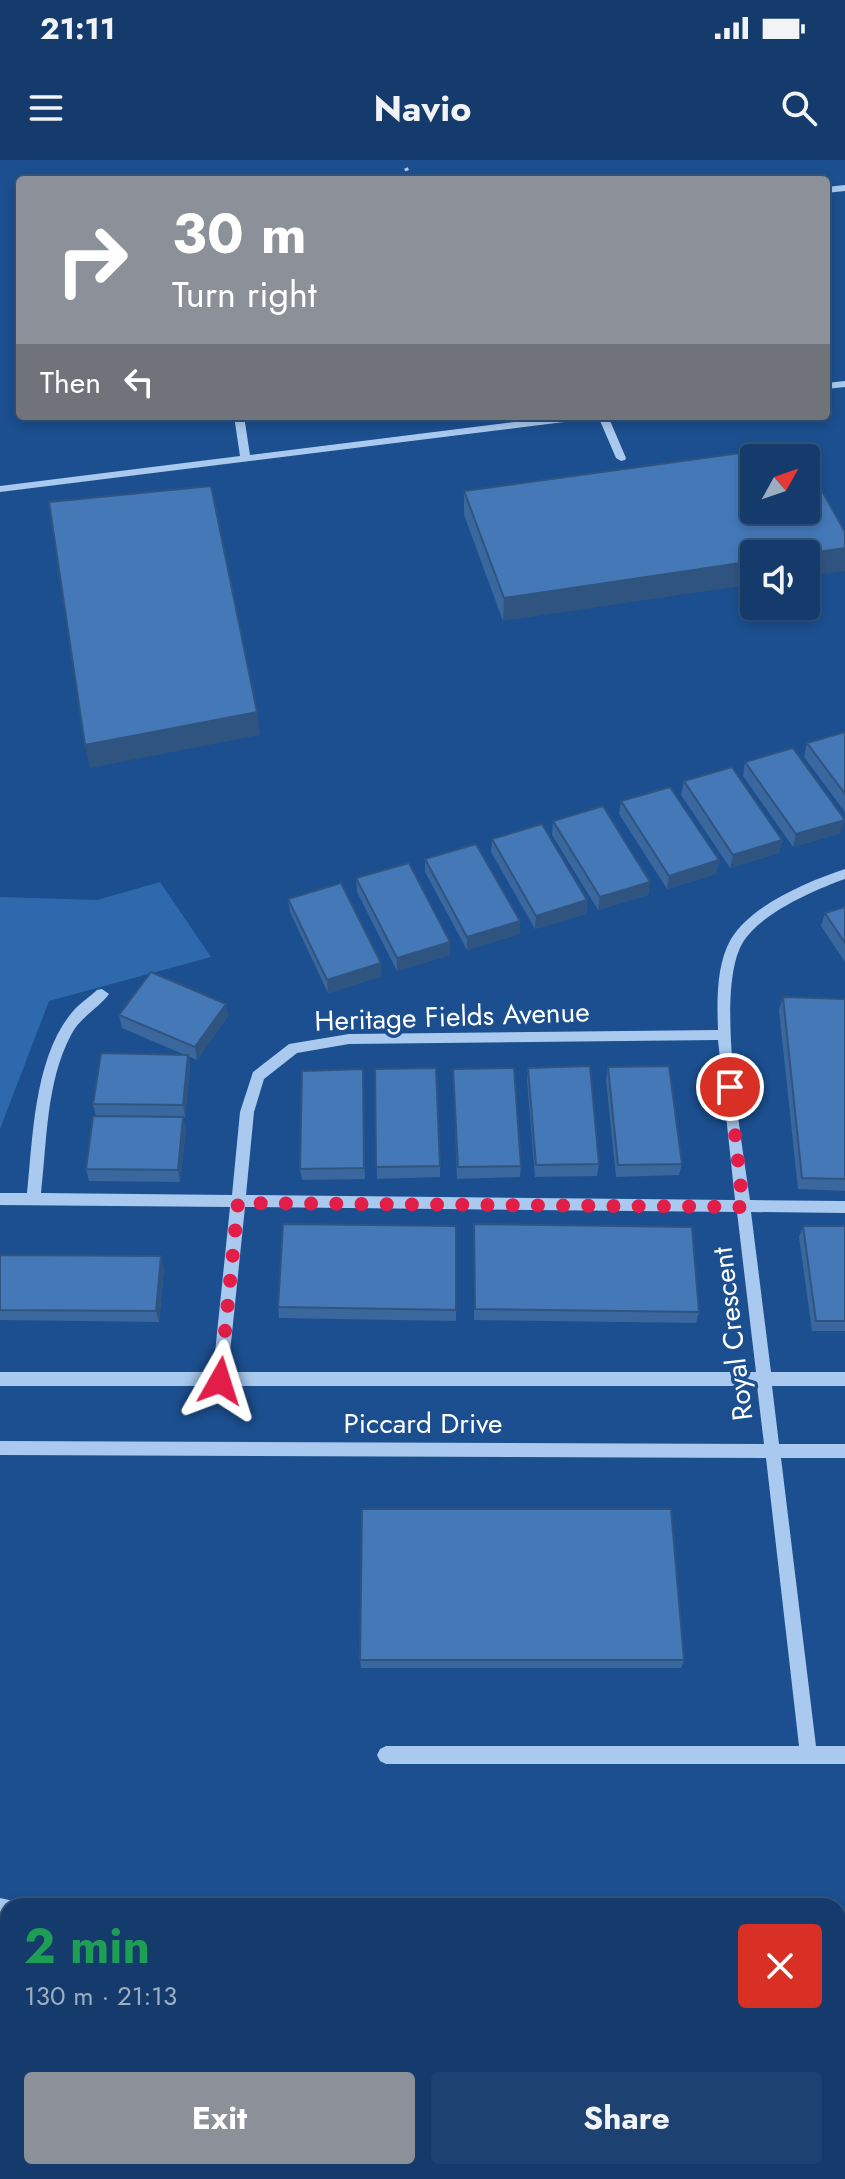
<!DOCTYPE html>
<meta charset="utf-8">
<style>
body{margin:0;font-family:Jost,sans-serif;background:#1d4271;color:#f1f3f6;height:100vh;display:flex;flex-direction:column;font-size:30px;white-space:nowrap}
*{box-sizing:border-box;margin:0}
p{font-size:26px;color:#9dadc1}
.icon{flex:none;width:44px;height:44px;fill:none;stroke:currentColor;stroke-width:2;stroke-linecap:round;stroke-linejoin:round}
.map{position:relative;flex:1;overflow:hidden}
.side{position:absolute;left:0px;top:1738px;width:846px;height:282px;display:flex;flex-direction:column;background:#143b6b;border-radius:24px 24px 0 0;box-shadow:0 4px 12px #0003,0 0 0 2px #33557e}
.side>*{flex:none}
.guide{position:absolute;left:16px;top:16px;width:814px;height:244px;border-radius:8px;box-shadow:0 4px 12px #0003,0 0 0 2px #33557e;background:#8c9099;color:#fff;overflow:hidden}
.needle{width:52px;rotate:50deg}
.controls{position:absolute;left:740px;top:284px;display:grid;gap:16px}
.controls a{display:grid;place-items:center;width:80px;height:80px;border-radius:8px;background:#143b6b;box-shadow:0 4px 12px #0003,0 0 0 2px #33557e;font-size:40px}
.pin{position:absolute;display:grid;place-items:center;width:68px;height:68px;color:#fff;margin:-34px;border:4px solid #fff;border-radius:50%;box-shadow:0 2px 8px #0007}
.me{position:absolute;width:88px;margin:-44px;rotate:6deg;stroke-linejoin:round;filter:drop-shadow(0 0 6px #0008)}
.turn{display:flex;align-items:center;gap:28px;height:168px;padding:0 24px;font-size:36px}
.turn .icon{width:104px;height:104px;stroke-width:2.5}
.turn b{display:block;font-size:56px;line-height:68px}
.then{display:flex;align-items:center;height:76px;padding:0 24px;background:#0003;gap:16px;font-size:30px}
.round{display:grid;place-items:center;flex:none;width:84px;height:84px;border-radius:8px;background:#1d4271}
.summary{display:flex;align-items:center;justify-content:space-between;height:136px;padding:0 24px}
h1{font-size:48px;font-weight:700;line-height:60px;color:#1e9e55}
.primary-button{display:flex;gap:16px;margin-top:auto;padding:16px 24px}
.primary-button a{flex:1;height:92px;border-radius:8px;background:#8c9099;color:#fff;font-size:32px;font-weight:700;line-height:92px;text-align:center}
.primary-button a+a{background:#1d4271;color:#f1f3f6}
.status{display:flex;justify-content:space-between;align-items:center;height:56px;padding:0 40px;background:#143b6b;direction:ltr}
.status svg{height:22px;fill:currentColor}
header{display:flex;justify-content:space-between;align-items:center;height:104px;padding:0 24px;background:#143b6b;font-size:36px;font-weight:700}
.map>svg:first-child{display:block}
</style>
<div class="status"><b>21:11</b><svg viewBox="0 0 49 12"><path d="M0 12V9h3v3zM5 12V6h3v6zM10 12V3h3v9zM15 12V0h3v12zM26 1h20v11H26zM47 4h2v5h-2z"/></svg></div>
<header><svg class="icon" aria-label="menu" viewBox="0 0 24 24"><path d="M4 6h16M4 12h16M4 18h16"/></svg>Navio<svg class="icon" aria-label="search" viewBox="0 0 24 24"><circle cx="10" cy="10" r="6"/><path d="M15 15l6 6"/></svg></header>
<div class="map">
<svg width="845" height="2019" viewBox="0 0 845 2019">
<rect width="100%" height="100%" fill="#1b4f8f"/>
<path fill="#2e69ad" d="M160 722 211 797 49 841 0 969V737L97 740Z"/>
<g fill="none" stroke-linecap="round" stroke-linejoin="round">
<path stroke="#a9c9ee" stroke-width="4" stroke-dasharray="3 4" stroke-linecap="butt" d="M406 8 411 20"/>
<path fill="#a9c9ee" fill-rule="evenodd" d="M845 25V31L826 33V27Z
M845 221V227L826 229V223Z
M234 256H244L250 295 563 256H593L588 259 0 332V326L240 296Z
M598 256H608L626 298 625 300 621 301 616 298Z
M845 709V719C814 730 759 754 742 784 715 832 742 982 750 1040L845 1041V1053L751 1052 771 1212H845V1226H772L779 1284H845V1298H781L816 1586H845V1604H386L380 1601 377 1595 380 1589 386 1586H799L766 1298 0 1295V1281L764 1284 757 1226H225L220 1228 215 1226H0V1212H213L230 1047 0 1045V1033H27C33 977 34 895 74 850 80 843 90 837 97 830L102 829 109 834C98 849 80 857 71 875 46 922 47 982 41 1033L232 1035 240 952 253 912 289 884 349 874 718 870C717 841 716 805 731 779 751 745 809 721 845 709ZM718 880 735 1040 246 1035 254 952 264 919 297 893 349 884ZM245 1047 737 1052 756 1212H228Z
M0 1738 14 1741 17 1746H8V1756H0Z
M838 1820 845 1824V1871L838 1867Z"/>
</g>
<path fill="#3a679d" d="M777 288 503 461 464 355V331Z
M845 572V652L804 597 807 583Z
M745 602 841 673 793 687 743 616Z
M684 621 782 680 779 693 730 708 681 635Z
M621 641 719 700 716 714 667 729 619 654Z
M553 661 650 722 648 735 598 750 552 675Z
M492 679 587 740 586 754 535 769 491 692Z
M425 699 520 761 519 774 467 790 425 712Z
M356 718 450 795 397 811 357 732Z
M288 739 382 816 328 833 290 752Z
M845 747V802L821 766 825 753Z
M783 837 845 839V1031L798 1029 779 850Z
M119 855 228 856 197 900 188 896 190 907 185 957H183L186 969 180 1022 89 1021 86 1009 96 956 93 944 185 895 122 868Z
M608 907 682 1004 679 1015 616 1017 606 920Z
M528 908 599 1004 597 1016 535 1017 527 920Z
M363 909 365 1019 302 1020 300 1009Z
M375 909 440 1006V1017L377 1019Z
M453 909 521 1006 520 1017 457 1019Z
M474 1064 699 1152 696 1163 474 1160Z
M803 1066H845V1171H812L799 1077Z
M0 1095 164 1108 159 1162 0 1160Z
M278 1147 456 1150V1161L279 1158Z
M360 1500H684L681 1508H361Z
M259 2012H512L413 2016Z
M576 2012H779L780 2019H576Z"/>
<path fill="#305480" d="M845 388V411L806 417V394Z
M754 401V424L503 461 504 438Z
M257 552 260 575 90 608 85 585Z
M845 660 841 673 793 687 796 674Z
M782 680 779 693 730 708 733 695Z
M719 700 716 714 667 729 669 716Z
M650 722 648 735 598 750 600 737Z
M587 740 586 754 535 769 536 756Z
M520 761 519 774 467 790V777Z
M450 782V795L397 811V798Z
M381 803 382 816 328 833 327 820Z
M226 844 228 856 197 900 195 887Z
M188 895 190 907 185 957 183 945Z
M183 957 186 969 180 1022 178 1010Z
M161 1096 164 1108 159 1162 156 1151Z"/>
<path fill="#4478b7" stroke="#305480" stroke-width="2" d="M777 288 783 298H754V350H806V309L809 308 845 372V388L804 394H754V401L504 438 464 331Z
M211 326 257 552 85 585 49 342Z
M845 572V634L807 583Z
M793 588 845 660 796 674 745 602Z
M732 607 782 680 733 695 684 621Z
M670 627 719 700 669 716 621 641Z
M603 646 650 722 600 737 553 661Z
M542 664 587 740 536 756 492 679Z
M476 684 520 761 467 777 425 699Z
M409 703 450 782 397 798 356 718Z
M341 723 381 803 327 820 288 739Z
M845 747V783L825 753Z
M151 812 226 844 195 887 119 855Z
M783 837 845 839V1019L802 1018Z
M101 893 188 895 183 945 93 944Z
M590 906 599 1004 536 1005 528 908Z
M669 906 682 1004 618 1005 608 907Z
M436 908 440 1006 376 1007 375 909Z
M514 908 521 1006 458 1007 453 909Z
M363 909 364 1008 300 1009 302 911Z
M93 956 183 957 178 1010 86 1009Z
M283 1064 456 1066V1150L278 1147Z
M474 1064 692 1067 699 1152 475 1149Z
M803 1066H845V1161H816Z
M0 1095 161 1096 156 1151 0 1150Z
M362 1349H671L684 1500H360Z
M259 2012H512V2019H413V2013L395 2012 390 2019H259Z
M580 2012H779L780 2019H580Z"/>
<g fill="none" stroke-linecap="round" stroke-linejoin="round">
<path stroke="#e11d48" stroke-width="14" stroke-dasharray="0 25.2" d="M220 1221 238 1043 743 1047 730 927"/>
</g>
<g text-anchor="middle" stroke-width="7" stroke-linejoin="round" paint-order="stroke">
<g font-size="28" fill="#fff" stroke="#1b4f8f">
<text transform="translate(452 856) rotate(-2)" y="10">Heritage Fields Avenue</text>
<text transform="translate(732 1174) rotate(-97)" y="10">Royal Crescent</text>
<text x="423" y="1273">Piccard Drive</text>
</g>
</g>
</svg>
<div class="controls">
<a><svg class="needle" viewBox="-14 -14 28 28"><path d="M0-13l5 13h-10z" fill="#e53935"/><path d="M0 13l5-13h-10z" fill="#9dadc1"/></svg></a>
<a><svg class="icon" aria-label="sound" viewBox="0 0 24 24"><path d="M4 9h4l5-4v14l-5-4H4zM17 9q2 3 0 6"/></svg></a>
</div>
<div class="pin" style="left:730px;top:927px;background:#d93025"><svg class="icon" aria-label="arrive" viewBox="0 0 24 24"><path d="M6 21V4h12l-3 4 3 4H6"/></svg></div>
<svg class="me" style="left:220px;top:1221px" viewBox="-20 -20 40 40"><path d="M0-17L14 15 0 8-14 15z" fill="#e11d48" stroke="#fff" stroke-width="4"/></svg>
<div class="guide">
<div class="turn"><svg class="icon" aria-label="right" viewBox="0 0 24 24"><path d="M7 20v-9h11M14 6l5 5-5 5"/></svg><div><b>30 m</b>Turn right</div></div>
<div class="then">Then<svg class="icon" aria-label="left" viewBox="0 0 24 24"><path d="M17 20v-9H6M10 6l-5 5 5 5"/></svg></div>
</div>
<section class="side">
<div class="summary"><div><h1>2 min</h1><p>130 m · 21:13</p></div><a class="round" style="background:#d93025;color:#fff"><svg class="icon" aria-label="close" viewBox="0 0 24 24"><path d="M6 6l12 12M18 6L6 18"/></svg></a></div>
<div class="primary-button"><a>Exit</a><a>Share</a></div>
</section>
</div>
